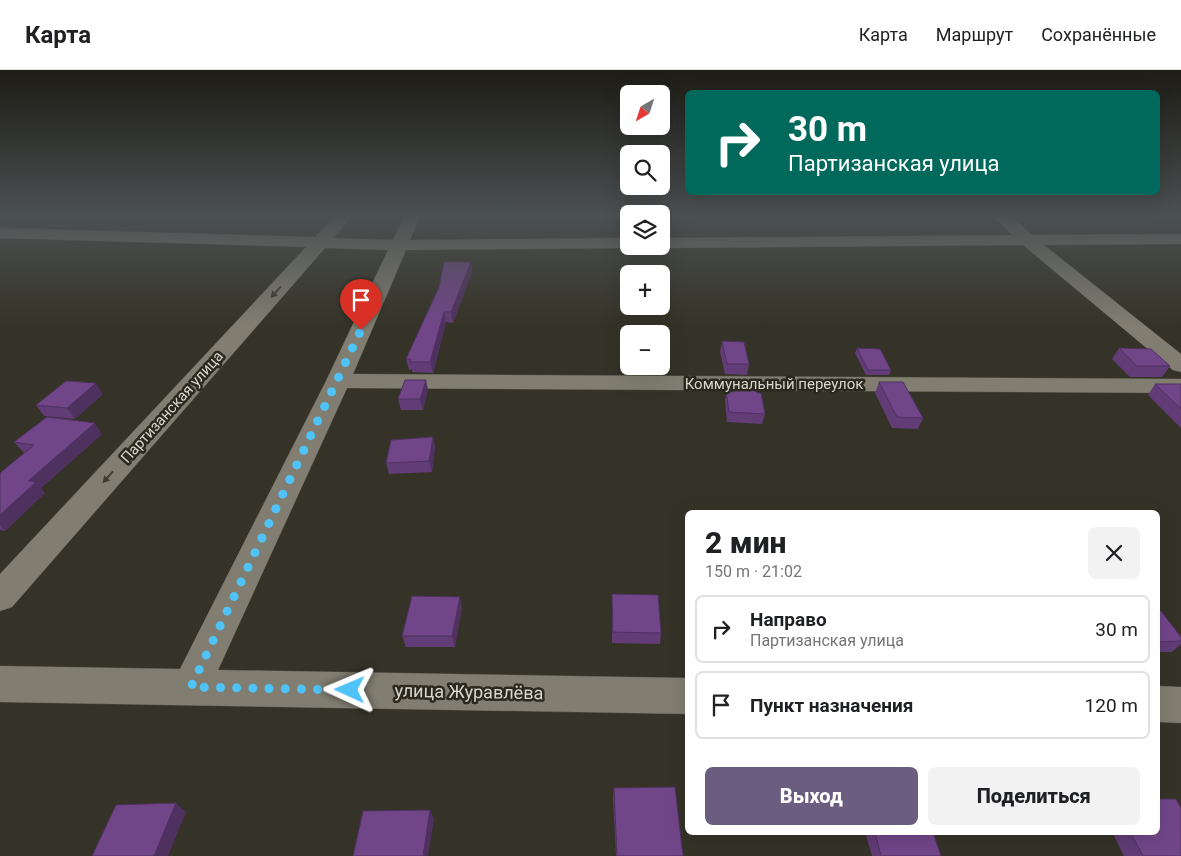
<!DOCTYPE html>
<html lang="ru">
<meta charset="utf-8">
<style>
body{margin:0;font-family:Roboto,sans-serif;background:#f2f2f2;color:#202124;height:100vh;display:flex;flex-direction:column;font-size:19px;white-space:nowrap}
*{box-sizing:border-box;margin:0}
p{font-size:16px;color:#757577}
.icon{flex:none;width:28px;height:28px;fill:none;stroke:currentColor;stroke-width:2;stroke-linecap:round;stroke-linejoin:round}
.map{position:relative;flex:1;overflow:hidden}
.drawer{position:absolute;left:685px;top:440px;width:475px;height:325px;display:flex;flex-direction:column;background:#fff;border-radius:8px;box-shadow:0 5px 20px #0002}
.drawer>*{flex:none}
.banner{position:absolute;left:685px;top:20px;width:475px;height:105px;border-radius:8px;box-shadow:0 5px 20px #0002;background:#00695c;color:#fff;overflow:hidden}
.needle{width:32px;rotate:219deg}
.tools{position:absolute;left:620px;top:15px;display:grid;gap:10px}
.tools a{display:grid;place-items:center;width:50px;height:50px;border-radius:8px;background:#fff;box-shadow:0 5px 20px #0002;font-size:25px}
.pin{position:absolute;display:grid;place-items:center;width:42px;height:42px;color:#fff;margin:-51px -21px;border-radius:50% 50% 50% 0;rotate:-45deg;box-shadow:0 0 5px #0007}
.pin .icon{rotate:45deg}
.me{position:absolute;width:55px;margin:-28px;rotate:271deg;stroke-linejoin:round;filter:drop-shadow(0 0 4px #0008)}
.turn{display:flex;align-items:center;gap:18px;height:105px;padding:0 20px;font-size:22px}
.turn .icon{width:65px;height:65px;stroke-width:2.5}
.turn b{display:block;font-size:35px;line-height:42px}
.round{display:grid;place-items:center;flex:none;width:52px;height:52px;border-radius:8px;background:#f2f2f2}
.headline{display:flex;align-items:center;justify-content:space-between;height:85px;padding:0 20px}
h1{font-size:30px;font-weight:800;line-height:38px}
.button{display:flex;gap:10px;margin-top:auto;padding:10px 20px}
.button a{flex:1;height:58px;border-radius:8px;background:#6a5d80;color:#fff;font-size:20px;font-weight:800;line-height:58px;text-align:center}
.button a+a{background:#f2f2f2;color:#202124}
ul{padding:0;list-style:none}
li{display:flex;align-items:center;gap:15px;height:68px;margin:0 10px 8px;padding:0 10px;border:2px solid #e0e0e0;border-radius:8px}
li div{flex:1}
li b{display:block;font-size:19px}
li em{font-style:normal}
header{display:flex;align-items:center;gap:30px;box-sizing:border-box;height:70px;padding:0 25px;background:#fff;border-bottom:1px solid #e0e0e0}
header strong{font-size:24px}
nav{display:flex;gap:28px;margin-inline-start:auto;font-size:18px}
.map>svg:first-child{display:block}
</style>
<header>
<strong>Карта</strong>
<nav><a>Карта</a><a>Маршрут</a><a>Сохранённые</a></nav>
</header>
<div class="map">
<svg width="1181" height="786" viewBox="0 0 1181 786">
<rect width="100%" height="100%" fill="#353327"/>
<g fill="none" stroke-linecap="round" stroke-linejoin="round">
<defs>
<path id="minor" d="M335 146H352L334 168 393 170 404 146H420L410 170 629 168V176H635L629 178 406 180 353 304 1181 309V323L347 318 218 600 688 608V644L0 632V596L180 599 326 311 388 180 325 178 12 537 0 541V504L306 177 0 168V158L315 167Z
M993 146H1011L1032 165 1181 164V174L1044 175 1181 284V302L1173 300 1023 175 661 178 655 176H661V168L1012 165Z
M1158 616 1181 617V653L1158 652Z"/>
</defs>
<use href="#minor" stroke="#514f45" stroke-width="1"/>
<use href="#minor" fill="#817e71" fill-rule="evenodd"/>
</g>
<path fill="#613c76" d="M471 192 472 202 453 253 446 252 433 303 412 302V299L409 300 406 289Z
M722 271 749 294 747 305 725 304 720 282Z
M857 278 891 300 889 305H866L855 283Z
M1119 278 1170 296 1162 307H1130L1112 289Z
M731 311 757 323 765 344 762 354 727 352 725 332 726 321H729Z
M879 312 923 348 918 359 892 358 875 323Z
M1155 314H1181V358L1148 325Z
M428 320 423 340H401L398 329Z
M103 324 75 349 44 346 36 335Z
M102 364 41 418 45 423 5 461 0 460V403L24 383 14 372Z
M433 367 435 378 432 402 389 404 386 393Z
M612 524 661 563 660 574 612 573Z
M462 537 455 577H406L402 566Z
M1158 541 1181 567V574L1172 582H1158Z
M614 718 683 786H616L613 727Z
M865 762H933L941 786H872Z
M1112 762H1158L1181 786H1124Z"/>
<path fill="#4f3160" d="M471 192 472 202 453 253 451 242Z
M444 242 446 252 433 303 430 292Z
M426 310 428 320 423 340 420 329Z
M96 313 103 324 75 349 67 338Z
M95 353 102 364 41 418 45 423 5 461 0 455V445L28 411Z
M433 367 435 378 432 402 429 391Z
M460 527 462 537 455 577 452 566Z
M176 733 186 742 168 786H154Z
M430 740 434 749 428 786H423Z"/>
<path fill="#714689" stroke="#4f3160" d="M444 192H471L451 242H444L430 292H410L411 289H406L439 217Z
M722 271 744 272 749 294H727Z
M857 278 880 279 891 300H868Z
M1119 278 1151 279 1170 296H1137Z
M405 310H426L420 329H398Z
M66 311 96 313 67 338 36 335Z
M731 311 754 312 757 323H761L765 344 729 342 726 321 734 322Z
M879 312H903L923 348 897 347Z
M1155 314H1181V339Z
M47 347 95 353 28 411 36 412 0 445V403L34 375 14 372Z
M433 367 429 391 386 393 391 370Z
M612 524 658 525 661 563 613 562Z
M412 526 460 527 452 566H402Z
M1158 541H1161L1181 567V571L1158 572Z
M675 717 683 786H617L614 718Z
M1158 729H1176L1181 738V786H1143L1130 762H1158Z
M176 733 154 786H92L116 735Z
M430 740 423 786H353L363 741Z
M875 762H933L941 786H881Z"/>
<defs><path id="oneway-solid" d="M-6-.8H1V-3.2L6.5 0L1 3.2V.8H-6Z" transform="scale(1.25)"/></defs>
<g fill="#403e32">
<use href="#oneway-solid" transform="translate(276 222) rotate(132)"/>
<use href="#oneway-solid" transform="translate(108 407) rotate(132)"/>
</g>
<linearGradient id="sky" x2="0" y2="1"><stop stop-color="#1d1c15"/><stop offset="0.57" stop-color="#4b5052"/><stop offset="1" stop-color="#4b5052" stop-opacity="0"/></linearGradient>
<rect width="1181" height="256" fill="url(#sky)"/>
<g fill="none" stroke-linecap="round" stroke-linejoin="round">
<path stroke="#4fc3f7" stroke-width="9" stroke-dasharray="0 16.2" d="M350 620 191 617 361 260"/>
</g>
<g text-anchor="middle" stroke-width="5" stroke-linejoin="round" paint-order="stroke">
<g font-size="15" fill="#d7d6cf" stroke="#2b291d">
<text x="774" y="319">Коммунальный переулок</text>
<text transform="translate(172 337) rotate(-48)" y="5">Партизанская улица</text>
</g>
<g font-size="18" fill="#d7d6cf" stroke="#2b291d">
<text transform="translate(469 622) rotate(1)" y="6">улица Журавлёва</text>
</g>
</g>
</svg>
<div class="tools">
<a><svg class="needle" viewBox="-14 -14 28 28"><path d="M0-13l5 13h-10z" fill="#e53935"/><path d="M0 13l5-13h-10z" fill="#757577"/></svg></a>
<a><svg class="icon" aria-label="search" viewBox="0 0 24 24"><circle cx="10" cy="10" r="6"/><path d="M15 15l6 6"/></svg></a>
<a><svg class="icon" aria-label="layers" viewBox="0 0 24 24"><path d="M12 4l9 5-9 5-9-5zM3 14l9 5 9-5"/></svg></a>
<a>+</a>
<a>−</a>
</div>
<div class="pin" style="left:361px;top:260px;background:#d93025"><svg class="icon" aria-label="arrive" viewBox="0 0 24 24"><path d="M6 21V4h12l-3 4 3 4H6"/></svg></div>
<svg class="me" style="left:350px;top:620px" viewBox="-20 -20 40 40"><path d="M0-17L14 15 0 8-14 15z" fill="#4fc3f7" stroke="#fff" stroke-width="4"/></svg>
<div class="banner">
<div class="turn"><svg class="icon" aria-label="right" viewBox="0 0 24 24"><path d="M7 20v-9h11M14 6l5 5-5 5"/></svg><div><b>30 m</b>Партизанская улица</div></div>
</div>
<section class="drawer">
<div class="headline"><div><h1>2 мин</h1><p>150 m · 21:02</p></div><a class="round"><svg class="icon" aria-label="close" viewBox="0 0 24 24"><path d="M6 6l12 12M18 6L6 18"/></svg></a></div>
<ul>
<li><svg class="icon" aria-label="right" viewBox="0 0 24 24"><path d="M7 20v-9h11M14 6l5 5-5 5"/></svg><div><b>Направо</b><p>Партизанская улица</p></div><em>30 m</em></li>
<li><svg class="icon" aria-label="arrive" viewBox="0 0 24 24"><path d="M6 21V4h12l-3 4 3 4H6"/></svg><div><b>Пункт назначения</b></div><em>120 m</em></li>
</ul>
<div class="button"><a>Выход</a><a>Поделиться</a></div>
</section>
</div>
